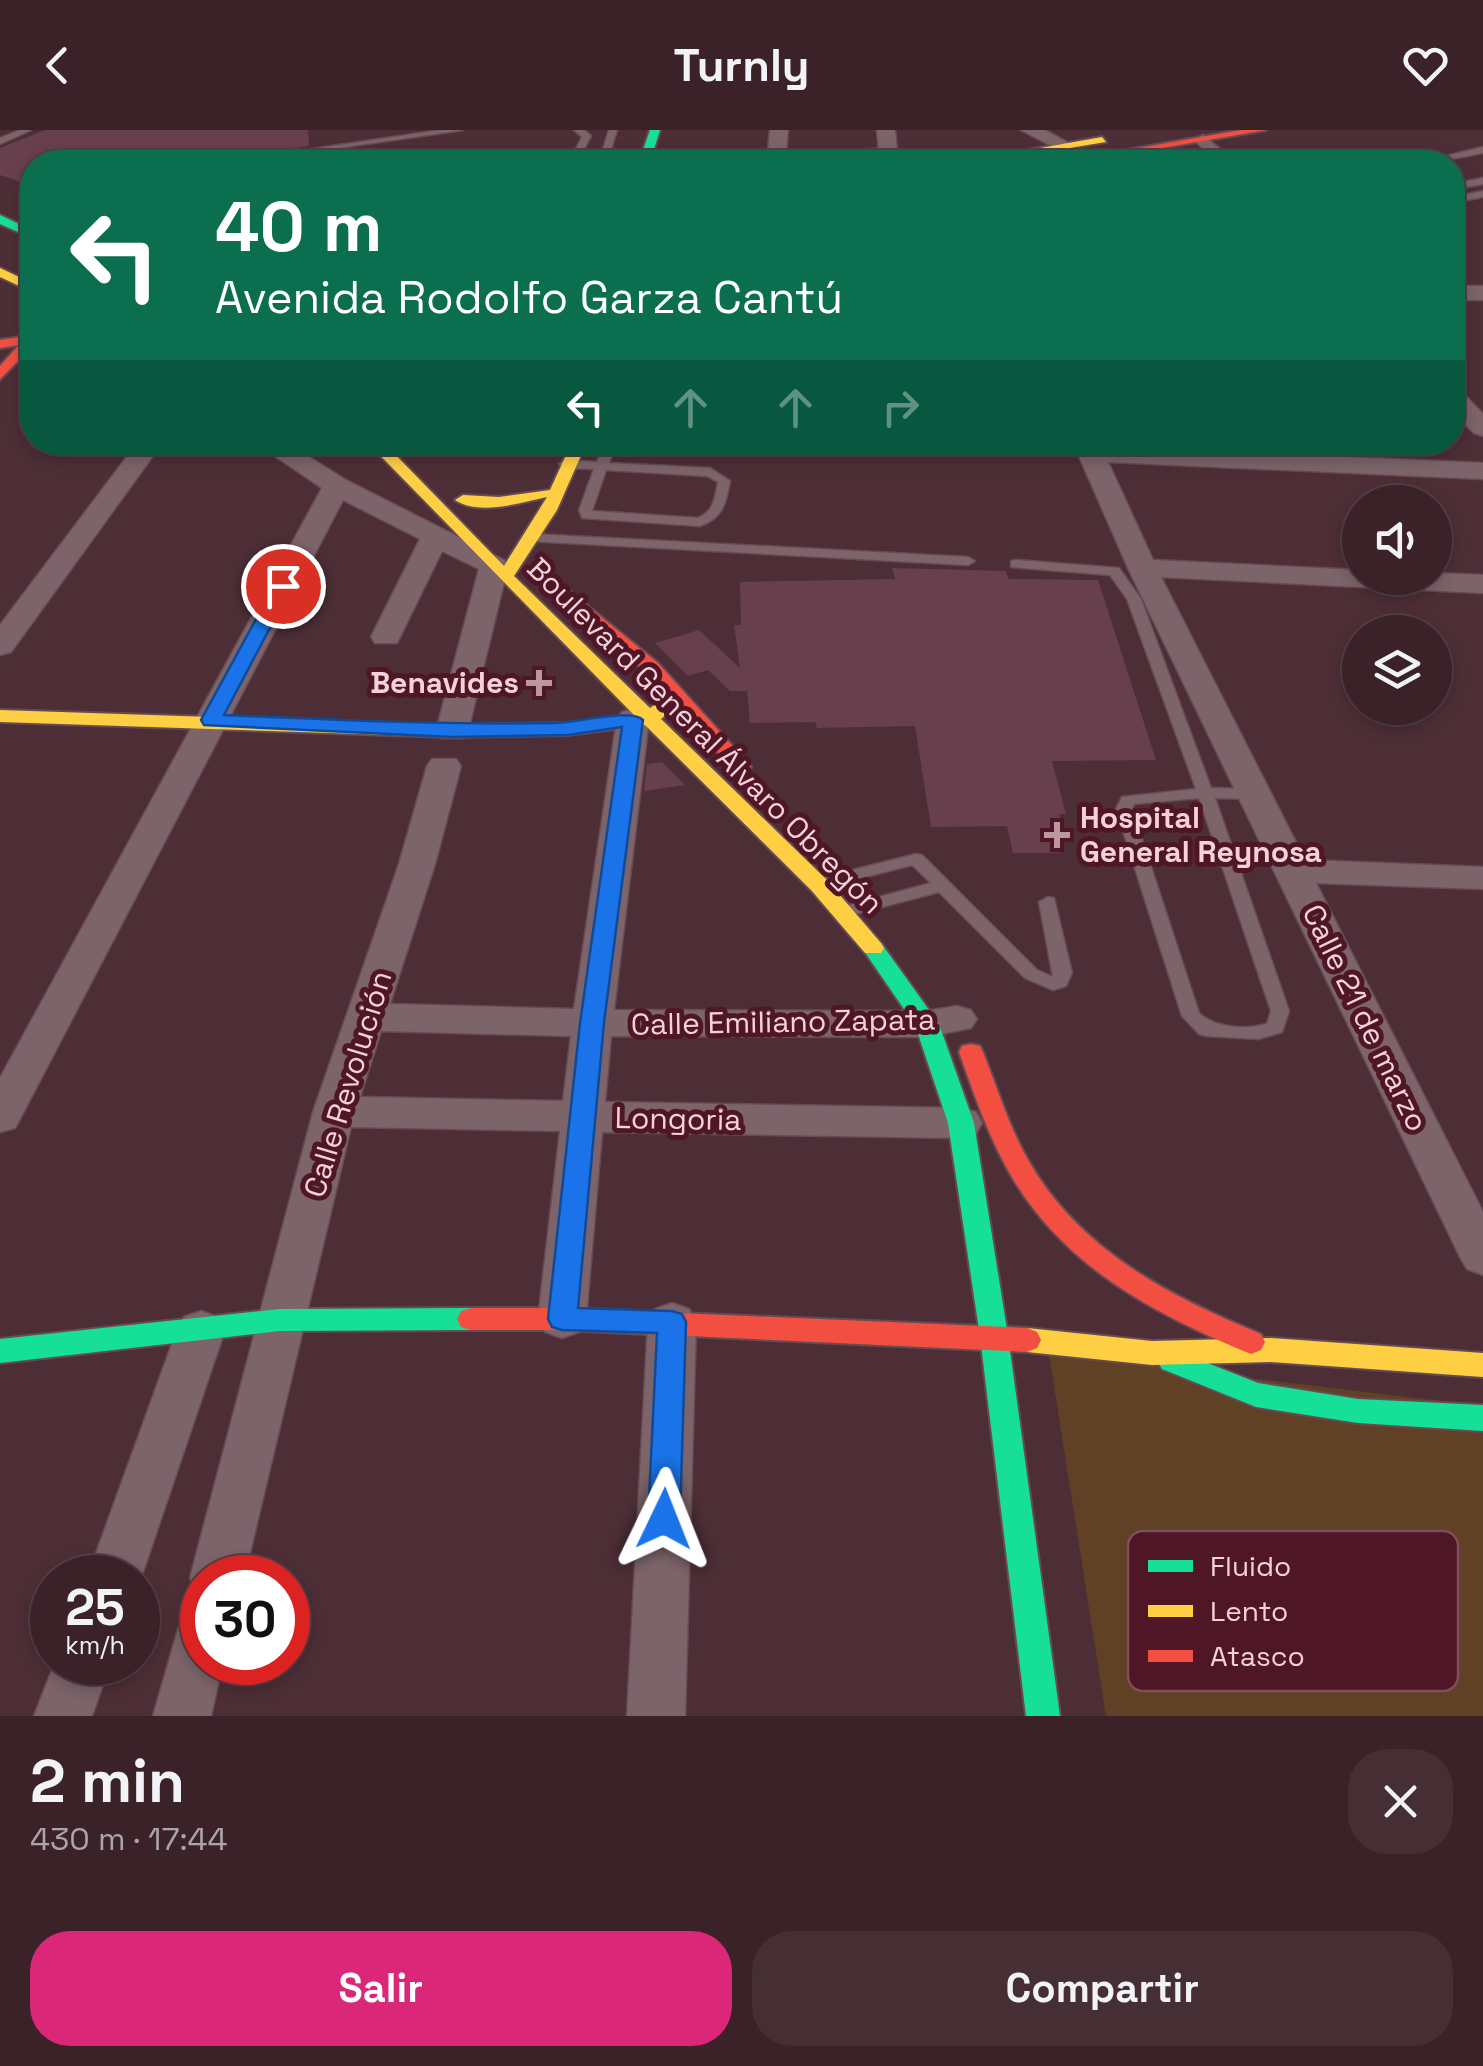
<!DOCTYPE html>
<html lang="es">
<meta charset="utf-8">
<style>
body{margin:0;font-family:"Space Grotesk",sans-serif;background:#452f34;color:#f1f3f6;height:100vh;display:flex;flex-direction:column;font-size:38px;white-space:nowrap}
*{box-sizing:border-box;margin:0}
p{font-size:32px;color:#aba4a8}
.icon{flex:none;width:55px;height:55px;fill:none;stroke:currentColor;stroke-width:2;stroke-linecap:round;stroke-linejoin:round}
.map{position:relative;height:1586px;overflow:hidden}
.drawer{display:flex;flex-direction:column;background:#3a2228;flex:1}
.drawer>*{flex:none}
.banner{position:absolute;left:20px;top:20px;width:1445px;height:305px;border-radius:40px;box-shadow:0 5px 15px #0003,0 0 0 2px #543f45;background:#0b6e4f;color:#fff;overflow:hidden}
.fabs{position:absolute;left:1342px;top:355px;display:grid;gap:20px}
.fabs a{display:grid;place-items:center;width:110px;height:110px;border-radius:50%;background:#3a2228;box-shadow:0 5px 15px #0003,0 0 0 2px #543f45;font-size:50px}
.speed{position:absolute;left:30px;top:1425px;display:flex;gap:20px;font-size:50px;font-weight:700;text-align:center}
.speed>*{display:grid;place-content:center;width:130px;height:130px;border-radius:50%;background:#3a2228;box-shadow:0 5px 15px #0003,0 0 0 2px #543f45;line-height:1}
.speed small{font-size:25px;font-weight:400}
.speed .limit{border:15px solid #d22;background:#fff;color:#111}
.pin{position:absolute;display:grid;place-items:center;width:85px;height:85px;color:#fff;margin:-42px;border:5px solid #fff;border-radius:50%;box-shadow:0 2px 10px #0007}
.me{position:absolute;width:110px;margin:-55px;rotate:2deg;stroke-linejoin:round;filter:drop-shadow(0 0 8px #0008)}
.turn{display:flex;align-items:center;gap:35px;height:210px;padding:0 30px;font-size:45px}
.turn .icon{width:130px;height:130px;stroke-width:2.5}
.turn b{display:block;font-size:70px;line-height:85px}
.lanes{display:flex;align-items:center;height:95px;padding:0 30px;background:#0003;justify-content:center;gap:50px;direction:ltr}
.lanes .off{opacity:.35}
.round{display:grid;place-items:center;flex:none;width:105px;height:105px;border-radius:40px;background:#452f34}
.headline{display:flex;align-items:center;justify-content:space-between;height:170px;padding:0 30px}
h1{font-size:60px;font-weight:700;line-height:75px}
.primary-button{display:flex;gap:20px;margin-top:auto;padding:20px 30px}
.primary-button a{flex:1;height:115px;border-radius:40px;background:#db2777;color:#fff;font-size:40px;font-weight:700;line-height:115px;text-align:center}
.primary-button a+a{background:#452f34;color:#f1f3f6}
header{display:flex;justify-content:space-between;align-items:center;height:130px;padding:0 30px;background:#3a2228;font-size:45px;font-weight:700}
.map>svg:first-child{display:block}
</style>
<header><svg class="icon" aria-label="back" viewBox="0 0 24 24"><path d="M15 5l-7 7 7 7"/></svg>Turnly<svg class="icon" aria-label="heart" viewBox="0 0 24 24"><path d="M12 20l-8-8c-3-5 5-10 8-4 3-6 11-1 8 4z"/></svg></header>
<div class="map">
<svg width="1483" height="1586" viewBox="0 0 1483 1586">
<rect width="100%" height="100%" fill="#4d2e36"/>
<path fill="#614125" d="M1049 1224 1483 1276V1586H1106Z"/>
<path fill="#683f4c" d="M45 0H308L309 16 181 32H32V56L0 45V18Z
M892 438 1006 441 1008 449 1098 450 1156 630 1052 631 1066 684H1059L1065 701 1053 702 1059 723H1013L1007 696 931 697 915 596 817 598 815 592 750 593 747 561H730L708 540 688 546 655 513 699 500 740 538 734 495H741L740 452 895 449Z
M662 632 685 655 644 661 647 634Z"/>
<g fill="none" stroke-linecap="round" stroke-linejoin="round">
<defs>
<path id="lane" d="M20 0H31L0 14V8Z
M441 0H463L242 32H223Z
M574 0H584L591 6 581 25 560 32H549L575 21 582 7Z
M609 0H617L607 32H599Z
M1483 17V23L1435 32H1421Z
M887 18 890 23 776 31 772 28 776 25Z
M644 29 667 32H640Z
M1483 48V54L1452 60V54Z
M1483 61V67L1452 73V67Z
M605 312H617L609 333 710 338 730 351C726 373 723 388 700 396L582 388 579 380 594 339 565 338 559 334 565 330 597 332ZM606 340 707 346 718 352C715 368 714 381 698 388L592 381Z
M673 312H707L708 314 702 318Z
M533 404 968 427 975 431 968 435 528 411 526 408Z
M1016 430 1119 438 1141 469 1211 658 1256 659 1264 664 1256 669 1215 668 1289 881 1282 902 1259 909 1206 906 1199 904 1182 886 1116 679 1122 667 1196 659 1127 469 1110 445 1011 437V431ZM1199 668 1271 881 1267 894C1246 900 1215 898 1199 883L1132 679 1134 674Z
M916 724 922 725 1037 840 1053 847 1039 772 1048 767 1054 768 1072 843 1066 856 1053 860 1025 848 939 762 844 787 835 782 838 778 931 753 912 735 819 759 810 754 813 750Z"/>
<path id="street" d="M770 0H788L785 32H767Z
M877 0H895L898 32H880Z
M1021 0H1045L1074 16 1071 20H1059Z
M1203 5 1236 32H1217L1194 10Z
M1452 156H1483V170H1452Z
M1452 259 1461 261 1483 284V306L1474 303 1452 281Z
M138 312H163L11 522 0 525V495Z
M254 312H285L346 350 504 430 508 436 468 601 464 608H440L436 601 479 439 442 421 397 513H375L371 507 420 409 343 370 21 987 15 998 0 1002V948L322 358Z
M1091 316 1483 333V349L1108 332 1153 430 1360 440V448H1435V443L1483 445V463L1161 447 1305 730 1483 737V759L1316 753 1483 1082V1145L1467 1139 1460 1127 1128 438 1078 324Z
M633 579 644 582 649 589 614 880 927 881 957 876 971 880 977 889 971 898 927 907 611 906 605 972 961 978 976 982 982 993 976 1004 961 1008 602 1002 586 1189 579 1202 562 1208 545 1202 538 1189 560 1001 351 997 244 1448H202V1467L198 1465 190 1448 313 982 399 734 427 636 432 629H456L461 636 435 734 390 874 574 879 617 589 622 582ZM381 901 571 906 563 971 360 967Z
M672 1173 689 1179 696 1192 685 1586H627L648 1192 655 1179Z
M201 1181 218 1187 225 1200 141 1448 138 1455V1448H87L177 1200 184 1187Z
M202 1478V1532H223L211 1586H153L182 1486Z
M55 1532H111L92 1586H34Z"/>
<path id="fast" d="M650 0H660L650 32H639Z
M0 85 32 100V108L0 94Z
M873 811 881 813 939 894 974 993 1008 1206 1060 1586H1026L980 1206 948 993 915 895 862 818Z
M471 1178 481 1181 485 1189 481 1197 471 1200 280 1201 0 1233V1209L280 1179Z
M1172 1219 1258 1253 1358 1269 1483 1275V1301L1358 1293 1256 1277 1162 1239 1157 1231 1162 1223Z"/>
<path id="slow" d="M1102 7 1106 12 983 32H960Z
M0 138 32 153V162L0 147Z
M367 312H383L504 436 547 367C520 373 479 386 455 370L463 365 499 367 550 360 572 312H587L557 380 514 446 650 578 659 572H673L676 576 661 589 827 750 881 813 884 818 881 823H865L811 760 645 595 567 605 452 607 0 592V580L452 595 567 593 634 585Z
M1027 1198 1152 1211 1271 1208 1483 1223V1247L1271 1232 1152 1235 1027 1222 1017 1218 1013 1210 1017 1202Z"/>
<path id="jam" d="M1241 0H1266L1081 32H1058Z
M32 205V217L0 249V236L19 215 0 218V210Z
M562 455 658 533 748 633 751 637 748 641H734L644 541 556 464 553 460Z
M971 914 980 916 983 922C998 960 1010 1000 1031 1035 1083 1122 1171 1167 1261 1204L1265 1212 1261 1220 1251 1224 1241 1220C1142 1178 1052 1128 1002 1029 984 994 972 958 959 922L962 916Z
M471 1178H562L1027 1198 1037 1202 1041 1210 1037 1218 1027 1222 562 1200H471L461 1197 457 1189 461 1181Z"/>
</defs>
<use href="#lane" stroke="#674b53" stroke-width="3"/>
<use href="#street" stroke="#674b53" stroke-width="3"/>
<use href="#fast" stroke="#674b53" stroke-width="4"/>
<use href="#slow" stroke="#674b53" stroke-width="4"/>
<use href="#jam" stroke="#674b53" stroke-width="4"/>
<use href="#lane" fill="#7c646a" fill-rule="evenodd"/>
<use href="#street" fill="#7c646a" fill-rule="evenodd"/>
<use href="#fast" fill="#16e098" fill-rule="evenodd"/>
<use href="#slow" fill="#ffcf43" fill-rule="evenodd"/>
<use href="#jam" fill="#f24e42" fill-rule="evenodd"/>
</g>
<path fill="#1a73e8" stroke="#114b97" stroke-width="2.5" d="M283 451 292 456 224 585C334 590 444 595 554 593 575 593 630 578 643 590L604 893 578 1178 672 1181 682 1184 686 1192 680 1389 675 1399 664 1403 653 1399 648 1389 657 1203 562 1200 552 1197 548 1189 580 893 622 597 568 605 452 607 204 595 201 590 274 456Z"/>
<g fill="#bb989f" stroke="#4e1626" stroke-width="4">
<path d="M534 538h10v10h10v10h-10v10h-10v-10h-10v-10h10z"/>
<path d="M1052 690h10v10h10v10h-10v10h-10v-10h-10v-10h10z"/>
</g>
<g text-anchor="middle" stroke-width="10" stroke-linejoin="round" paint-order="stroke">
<g font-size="30" font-weight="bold" fill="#f6d1d7" stroke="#4e1626" text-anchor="end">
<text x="519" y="563">Benavides</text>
<text x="1080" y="698" text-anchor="start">Hospital<tspan x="1080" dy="34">General Reynosa</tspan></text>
</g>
<g font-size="30" fill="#f6d1d7" stroke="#4e1626">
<text transform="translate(705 606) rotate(45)" y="10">Boulevard General Álvaro Obregón</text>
<text transform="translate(1365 888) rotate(64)" y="10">Calle 21 de marzo</text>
<text transform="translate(783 892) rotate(-1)" y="10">Calle Emiliano Zapata</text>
<text transform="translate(348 954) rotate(-73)" y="10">Calle Revolución</text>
<text transform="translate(678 989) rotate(1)" y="10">Longoria</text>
</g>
</g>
<rect x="1128" y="1401" width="330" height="160" rx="15" fill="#4e1626" stroke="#804e5b" stroke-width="2.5"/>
<rect x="1148" y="1430" width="45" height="12" fill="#16e098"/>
<rect x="1148" y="1475" width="45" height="12" fill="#ffcf43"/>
<rect x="1148" y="1520" width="45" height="12" fill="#f24e42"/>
<g font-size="28" fill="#f6d1d7">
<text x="1210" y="1446">Fluido</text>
<text x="1210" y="1491">Lento</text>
<text x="1210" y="1536">Atasco</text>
</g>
</svg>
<div class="fabs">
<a><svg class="icon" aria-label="sound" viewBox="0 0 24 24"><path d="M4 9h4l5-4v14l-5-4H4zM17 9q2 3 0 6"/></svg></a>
<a><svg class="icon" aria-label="layers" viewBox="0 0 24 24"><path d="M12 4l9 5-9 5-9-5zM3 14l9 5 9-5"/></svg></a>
</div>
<div class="speed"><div>25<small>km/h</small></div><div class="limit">30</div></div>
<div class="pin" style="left:283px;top:456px;background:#d93025"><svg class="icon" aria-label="arrive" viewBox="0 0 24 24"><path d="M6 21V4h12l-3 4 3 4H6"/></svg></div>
<svg class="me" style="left:664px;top:1389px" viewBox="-20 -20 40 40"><path d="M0-17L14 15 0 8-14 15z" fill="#1a73e8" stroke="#fff" stroke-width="4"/></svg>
<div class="banner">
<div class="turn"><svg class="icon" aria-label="left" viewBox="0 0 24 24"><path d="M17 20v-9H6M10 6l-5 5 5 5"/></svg><div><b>40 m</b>Avenida Rodolfo Garza Cantú</div></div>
<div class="lanes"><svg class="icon" aria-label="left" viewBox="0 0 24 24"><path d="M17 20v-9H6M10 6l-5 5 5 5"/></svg><svg class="icon off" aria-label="ahead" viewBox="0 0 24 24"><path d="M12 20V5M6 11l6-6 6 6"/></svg><svg class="icon off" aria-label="ahead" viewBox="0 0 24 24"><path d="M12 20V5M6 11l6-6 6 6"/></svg><svg class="icon off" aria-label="right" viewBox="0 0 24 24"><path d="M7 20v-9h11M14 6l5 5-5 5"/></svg></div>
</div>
</div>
<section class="drawer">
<div class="headline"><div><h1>2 min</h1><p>430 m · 17:44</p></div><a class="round"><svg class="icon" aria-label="close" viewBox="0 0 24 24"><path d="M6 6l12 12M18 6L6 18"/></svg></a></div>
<div class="primary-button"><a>Salir</a><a>Compartir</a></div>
</section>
